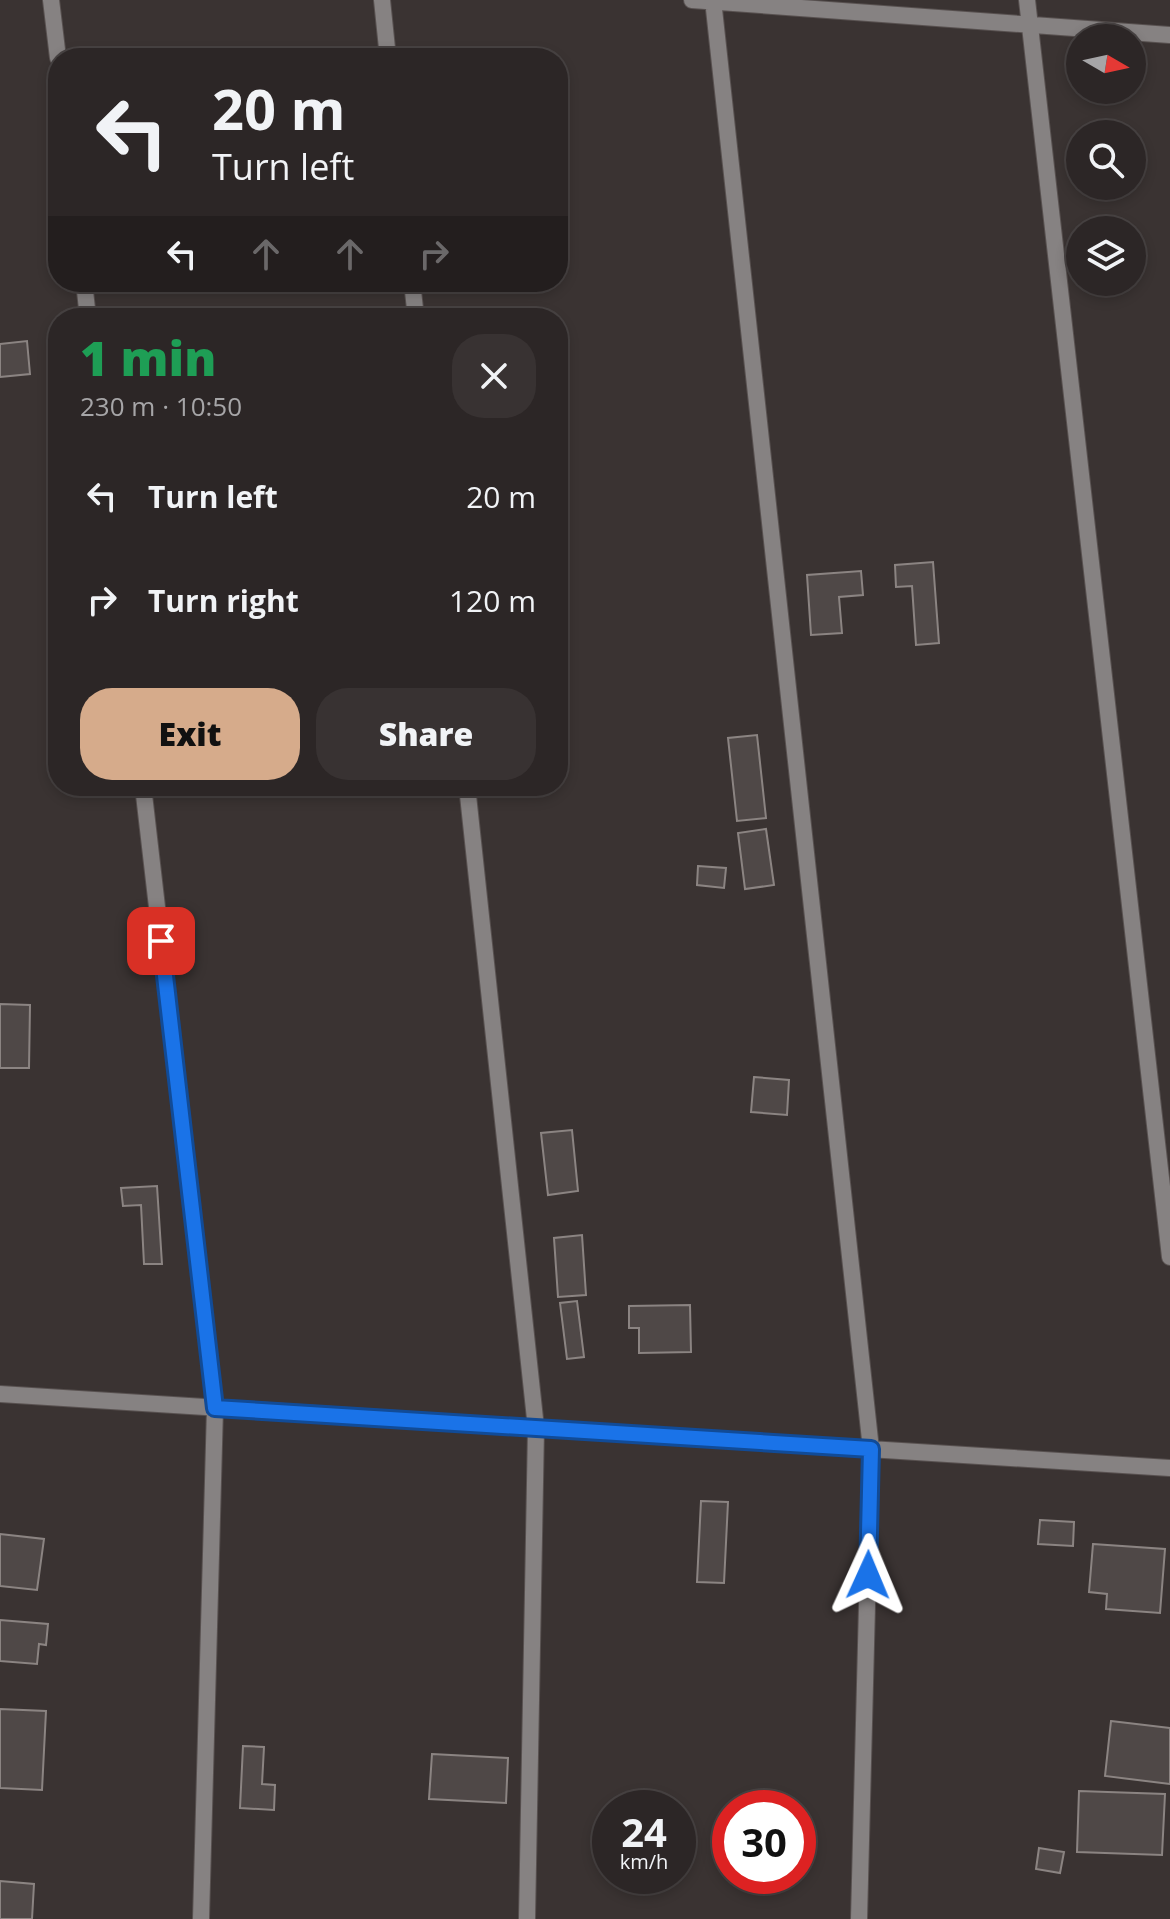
<!DOCTYPE html>
<meta charset="utf-8">
<style>
body{margin:0;font-family:"Open Sans",sans-serif;background:#383232;color:#f1f3f6;height:100vh;display:flex;flex-direction:column;font-size:30px;white-space:nowrap}
*{box-sizing:border-box;margin:0}
p{font-size:26px;color:#a6a5a7}
.icon{flex:none;width:44px;height:44px;fill:none;stroke:currentColor;stroke-width:2;stroke-linecap:round;stroke-linejoin:round}
.map{position:relative;flex:1;overflow:hidden}
.sheet{position:absolute;left:48px;top:308px;width:520px;height:488px;display:flex;flex-direction:column;background:#2c2626;border-radius:32px;box-shadow:0 4px 12px #0003,0 0 0 2px #484343}
.sheet>*{flex:none}
.guide{position:absolute;left:48px;top:48px;width:520px;height:244px;border-radius:32px;box-shadow:0 4px 12px #0003,0 0 0 2px #484343;background:#2c2626;color:#f1f3f6;overflow:hidden}
.needle{width:52px;rotate:99deg}
.buttons{position:absolute;left:1066px;top:24px;display:grid;gap:16px}
.buttons a{display:grid;place-items:center;width:80px;height:80px;border-radius:50%;background:#2c2626;box-shadow:0 4px 12px #0003,0 0 0 2px #484343;font-size:40px}
.speed{position:absolute;left:592px;top:1790px;display:flex;gap:16px;font-size:40px;font-weight:700;text-align:center}
.speed>*{display:grid;place-content:center;width:104px;height:104px;border-radius:50%;background:#2c2626;box-shadow:0 4px 12px #0003,0 0 0 2px #484343;line-height:1}
.speed small{font-size:20px;font-weight:400}
.speed .limit{border:12px solid #d22;background:#fff;color:#111}
.pin{position:absolute;display:grid;place-items:center;width:68px;height:68px;color:#fff;margin:-34px;border-radius:16px;box-shadow:0 4px 12px #0006}
.me{position:absolute;width:88px;margin:-44px;rotate:1deg;stroke-linejoin:round;filter:drop-shadow(0 0 6px #0008)}
.turn{display:flex;align-items:center;gap:28px;height:168px;padding:0 32px;font-size:36px}
.turn .icon{width:104px;height:104px;stroke-width:2.5}
.turn b{display:block;font-size:56px;line-height:68px}
.lanes{display:flex;align-items:center;height:76px;padding:0 32px;background:#0003;justify-content:center;gap:40px;direction:ltr}
.lanes .off{opacity:.35}
.round{display:grid;place-items:center;flex:none;width:84px;height:84px;border-radius:32px;background:#383232}
.summary{display:flex;align-items:center;justify-content:space-between;height:136px;padding:0 32px}
h1{font-size:48px;font-weight:800;line-height:60px;color:#1e9e55}
.button{display:flex;gap:16px;margin-top:auto;padding:16px 32px}
.button a{flex:1;height:92px;border-radius:32px;background:#d6ab8b;color:#111;font-size:32px;font-weight:800;line-height:92px;text-align:center}
.button a+a{background:#383232;color:#f1f3f6}
ul{padding:0;list-style:none}
li{display:flex;align-items:center;gap:24px;height:104px;padding:0 32px}
li div{flex:1}
li b{display:block;font-size:30px}
li em{font-style:normal}
.map>svg:first-child{display:block}
</style>
<div class="map">
<svg width="1170" height="1919" viewBox="0 0 1170 1919">
<rect width="100%" height="100%" fill="#3a3332"/>
<path fill="#4f4847" stroke="#8b8482" stroke-width="2" d="M27 341 30 374 0 377V344Z
M58 388V420H52L48 389Z
M933 562 939 643 916 645 912 586 896 587 895 565Z
M861 571 863 595 839 597 842 633 811 635 807 575Z
M757 735 766 818 737 821 728 738Z
M766 829 774 885 745 889 738 833Z
M698 866 726 868 724 888 697 885Z
M0 1004 30 1005 29 1068H0Z
M754 1077 789 1080 787 1115 751 1112Z
M572 1130 578 1191 548 1195 541 1133Z
M157 1186 162 1264H144L141 1205 123 1206 121 1188Z
M582 1235 586 1295 558 1297 554 1238Z
M577 1301 584 1357 567 1359 560 1303Z
M690 1305 691 1352 639 1353V1328H629V1306Z
M701 1501 728 1502 724 1583 697 1582Z
M1040 1520 1074 1522 1073 1546 1038 1544Z
M0 1534 44 1539 37 1590 0 1586Z
M1093 1544 1165 1549 1160 1613 1106 1609 1107 1594 1089 1592Z
M0 1620 48 1624 46 1645 39 1644 37 1664 0 1661Z
M0 1709 46 1711 42 1790 0 1788Z
M1111 1721 1170 1728V1784L1105 1776Z
M243 1746 264 1747 262 1784 275 1785 274 1810 240 1808Z
M432 1754 508 1758 506 1803 429 1799Z
M1079 1791 1165 1794 1162 1855 1077 1852Z
M1039 1848 1064 1852 1060 1873 1036 1869Z
M0 1881 34 1884 32 1919H0Z"/>
<g fill="none" stroke-linecap="round" stroke-linejoin="round">
<defs>
<path id="minor" d="M51 0 58 58
M382 0 388 58
M692 0 1170 35
M713 0 871 1449 859 1919
M1027 0 1170 1257
M84 282 88 318
M412 282 416 318
M143 786 215 1408 201 1919
M467 786 536 1428 527 1919
M0 1394 1170 1468"/>
</defs>
<use href="#minor" stroke="#585150" stroke-width="18"/>
<use href="#minor" stroke="#868282" stroke-width="16"/>
</g>
<g fill="none" stroke-linecap="round" stroke-linejoin="round">
<defs>
<path id="route" d="M161 941 215 1408 871 1449 868 1575"/>
</defs>
<use href="#route" stroke="#114b97" stroke-width="20"/>
<use href="#route" stroke="#1a73e8" stroke-width="14"/>
</g>
</svg>
<div class="buttons">
<a><svg class="needle" viewBox="-14 -14 28 28"><path d="M0-13l5 13h-10z" fill="#e53935"/><path d="M0 13l5-13h-10z" fill="#a6a5a7"/></svg></a>
<a><svg class="icon" aria-label="search" viewBox="0 0 24 24"><circle cx="10" cy="10" r="6"/><path d="M15 15l6 6"/></svg></a>
<a><svg class="icon" aria-label="layers" viewBox="0 0 24 24"><path d="M12 4l9 5-9 5-9-5zM3 14l9 5 9-5"/></svg></a>
</div>
<div class="speed"><div>24<small>km/h</small></div><div class="limit">30</div></div>
<div class="pin" style="left:161px;top:941px;background:#d93025"><svg class="icon" aria-label="arrive" viewBox="0 0 24 24"><path d="M6 21V4h12l-3 4 3 4H6"/></svg></div>
<svg class="me" style="left:868px;top:1575px" viewBox="-20 -20 40 40"><path d="M0-17L14 15 0 8-14 15z" fill="#1a73e8" stroke="#fff" stroke-width="4"/></svg>
<div class="guide">
<div class="turn"><svg class="icon" aria-label="left" viewBox="0 0 24 24"><path d="M17 20v-9H6M10 6l-5 5 5 5"/></svg><div><b>20 m</b>Turn left</div></div>
<div class="lanes"><svg class="icon" aria-label="left" viewBox="0 0 24 24"><path d="M17 20v-9H6M10 6l-5 5 5 5"/></svg><svg class="icon off" aria-label="ahead" viewBox="0 0 24 24"><path d="M12 20V5M6 11l6-6 6 6"/></svg><svg class="icon off" aria-label="ahead" viewBox="0 0 24 24"><path d="M12 20V5M6 11l6-6 6 6"/></svg><svg class="icon off" aria-label="right" viewBox="0 0 24 24"><path d="M7 20v-9h11M14 6l5 5-5 5"/></svg></div>
</div>
<section class="sheet">
<div class="summary"><div><h1>1 min</h1><p>230 m · 10:50</p></div><a class="round"><svg class="icon" aria-label="close" viewBox="0 0 24 24"><path d="M6 6l12 12M18 6L6 18"/></svg></a></div>
<ul>
<li><svg class="icon" aria-label="left" viewBox="0 0 24 24"><path d="M17 20v-9H6M10 6l-5 5 5 5"/></svg><div><b>Turn left</b></div><em>20 m</em></li>
<li><svg class="icon" aria-label="right" viewBox="0 0 24 24"><path d="M7 20v-9h11M14 6l5 5-5 5"/></svg><div><b>Turn right</b></div><em>120 m</em></li>
</ul>
<div class="button"><a>Exit</a><a>Share</a></div>
</section>
</div>
